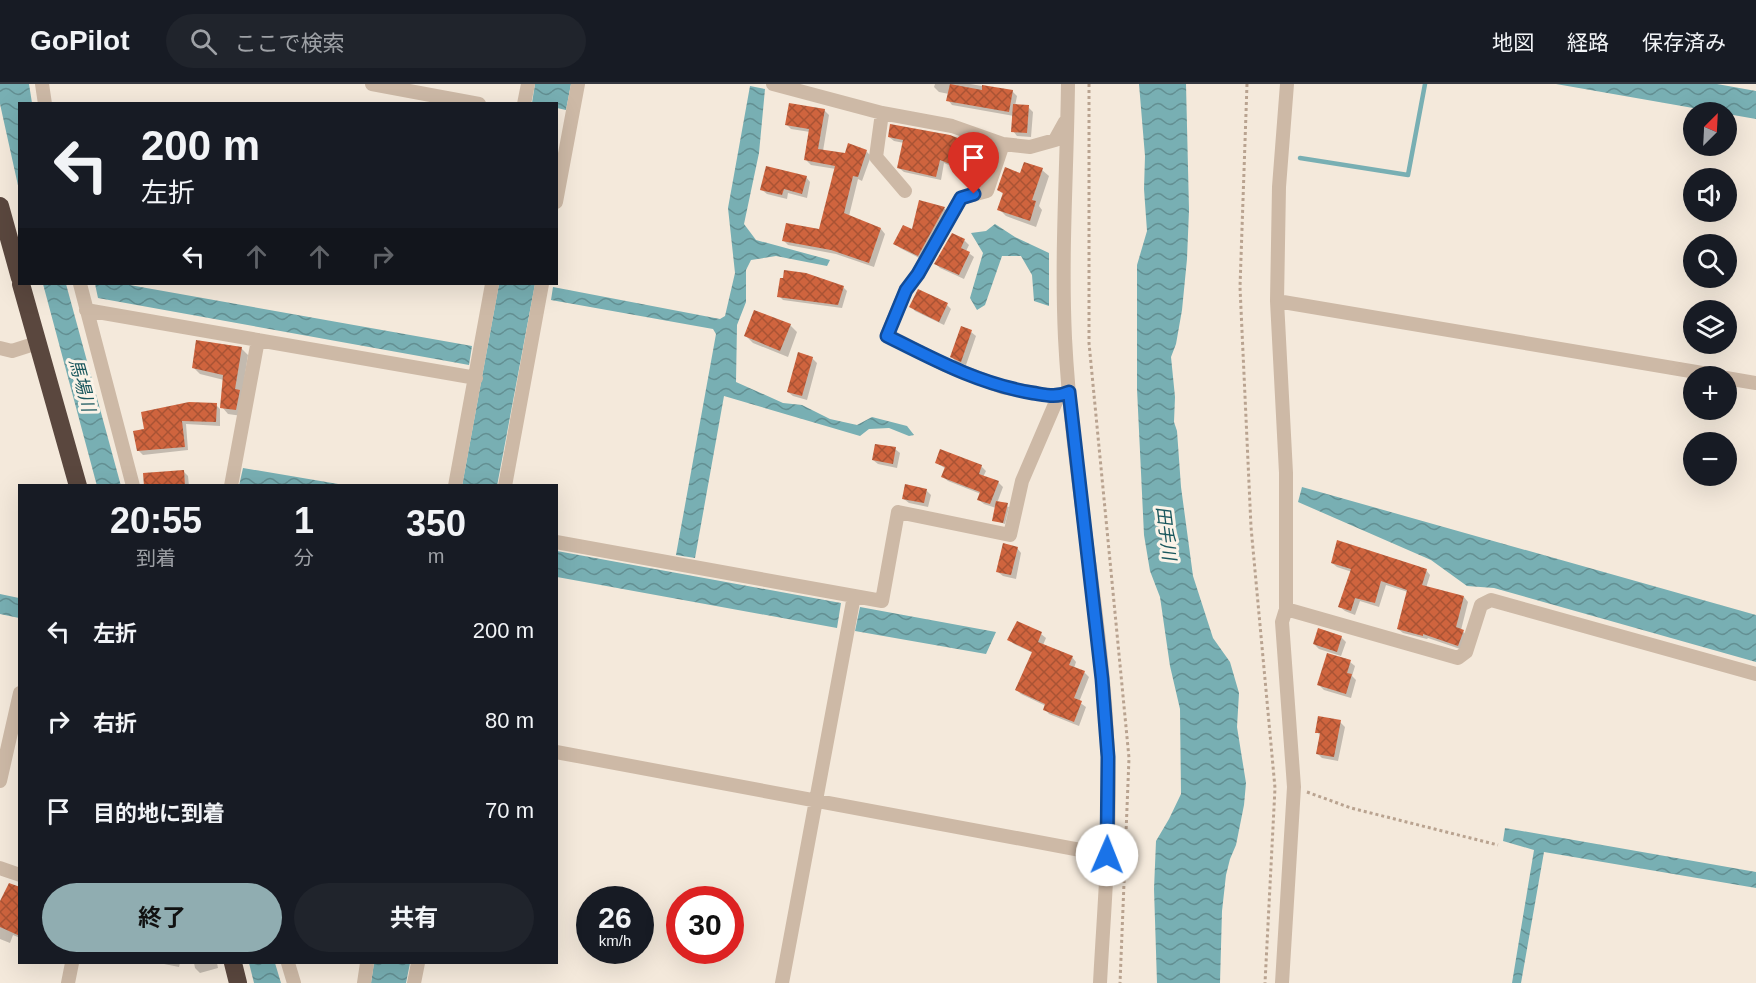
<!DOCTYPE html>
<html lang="ja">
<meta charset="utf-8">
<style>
body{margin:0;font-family:Helvetica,"Noto Sans JP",sans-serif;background:#20242c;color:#f1f3f6;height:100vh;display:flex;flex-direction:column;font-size:22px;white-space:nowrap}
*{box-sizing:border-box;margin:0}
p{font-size:20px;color:#9ea1a6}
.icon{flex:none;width:33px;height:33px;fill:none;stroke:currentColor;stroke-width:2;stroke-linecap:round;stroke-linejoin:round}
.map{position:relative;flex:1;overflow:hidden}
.sheet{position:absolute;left:18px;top:400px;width:540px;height:480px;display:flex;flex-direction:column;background:#171b24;border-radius:0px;box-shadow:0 6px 24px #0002}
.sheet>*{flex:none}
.guide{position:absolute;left:18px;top:18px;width:540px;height:183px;border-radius:0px;box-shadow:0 6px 24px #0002;background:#171b24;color:#f1f3f6;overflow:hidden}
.needle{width:39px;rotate:24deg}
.fabs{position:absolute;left:1683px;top:18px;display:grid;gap:12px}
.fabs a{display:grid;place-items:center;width:54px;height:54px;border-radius:50%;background:#171b24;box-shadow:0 6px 24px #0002;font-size:30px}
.speed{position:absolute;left:576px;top:802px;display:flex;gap:12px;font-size:30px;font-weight:700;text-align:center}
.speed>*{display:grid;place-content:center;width:78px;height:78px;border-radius:50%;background:#171b24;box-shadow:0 6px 24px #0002;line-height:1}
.speed small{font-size:15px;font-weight:400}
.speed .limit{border:9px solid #d22;background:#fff;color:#111}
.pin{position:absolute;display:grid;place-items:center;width:51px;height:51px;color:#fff;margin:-62px -26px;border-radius:50% 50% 50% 0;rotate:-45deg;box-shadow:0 0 6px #0007}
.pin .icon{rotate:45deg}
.me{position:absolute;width:66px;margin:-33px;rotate:1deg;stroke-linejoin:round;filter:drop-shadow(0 0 4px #0008)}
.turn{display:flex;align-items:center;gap:21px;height:126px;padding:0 24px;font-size:27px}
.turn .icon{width:78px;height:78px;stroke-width:2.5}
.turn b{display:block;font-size:42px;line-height:51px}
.lanes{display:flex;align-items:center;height:57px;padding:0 24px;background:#0003;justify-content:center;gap:30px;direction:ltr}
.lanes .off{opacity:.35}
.eta{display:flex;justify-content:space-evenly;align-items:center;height:102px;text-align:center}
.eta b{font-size:36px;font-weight:700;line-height:42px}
.primary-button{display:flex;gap:12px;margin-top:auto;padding:12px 24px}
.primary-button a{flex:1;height:69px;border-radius:36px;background:#90adb1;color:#111;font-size:24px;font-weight:700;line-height:69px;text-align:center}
.primary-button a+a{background:#20242c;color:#f1f3f6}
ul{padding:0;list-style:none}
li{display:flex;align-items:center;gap:18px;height:90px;padding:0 24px}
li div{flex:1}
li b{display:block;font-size:22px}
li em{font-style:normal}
header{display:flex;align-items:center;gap:36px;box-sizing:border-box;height:84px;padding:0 30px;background:#171b24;border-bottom:2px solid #363941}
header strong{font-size:28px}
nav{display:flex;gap:33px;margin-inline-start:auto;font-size:21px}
.search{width:420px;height:54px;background:#20242c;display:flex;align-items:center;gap:15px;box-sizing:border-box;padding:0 21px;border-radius:33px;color:#9ea1a6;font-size:22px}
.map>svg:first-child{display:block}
</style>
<header>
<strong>GoPilot</strong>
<div class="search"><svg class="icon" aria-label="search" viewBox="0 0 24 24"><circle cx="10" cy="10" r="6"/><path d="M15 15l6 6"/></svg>ここで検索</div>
<nav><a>地図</a><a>経路</a><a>保存済み</a></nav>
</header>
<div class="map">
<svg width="1756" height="899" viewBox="0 0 1756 899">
<defs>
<pattern id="water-waves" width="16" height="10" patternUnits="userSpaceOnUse" patternTransform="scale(1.5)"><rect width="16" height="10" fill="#78afb3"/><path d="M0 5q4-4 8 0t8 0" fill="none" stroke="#638f92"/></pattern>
<pattern id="building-cross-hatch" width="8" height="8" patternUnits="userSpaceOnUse" patternTransform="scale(1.5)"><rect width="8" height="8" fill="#cf643e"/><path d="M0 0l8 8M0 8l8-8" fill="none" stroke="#a95334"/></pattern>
</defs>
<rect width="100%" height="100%" fill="#f4e9db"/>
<path fill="url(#water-waves)" d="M0 0H29L32 19 20 20 19 106 0 20Z
M535 0H571L566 26 557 24 556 20 532 19Z
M1139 0H1186L1189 126 1187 175 1182 226 1176 260 1171 273 1175 313 1174 338 1177 347 1181 403 1193 492 1213 554 1230 578 1239 609 1237 643 1246 699 1244 721 1236 761 1230 775 1226 791 1222 827 1220 899H1157L1154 805 1156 757 1169 735 1181 710 1180 625 1170 582 1160 513 1150 487 1144 451 1137 305V181L1147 147 1144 105 1145 72Z
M1556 0H1717L1756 7V35Z
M750 2 765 5 759 69 744 140 756 156 830 176 827 182 776 172 751 176 746 186V218L737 241 736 298 783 319 802 321 830 335 857 341 872 333 907 342 914 351 909 352 889 344 869 345 860 352 724 312 695 474 676 471 716 250 713 245 551 216 553 203 720 235 725 232 735 189 728 124Z
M995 140 1015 153 1049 169V222L1034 217 1032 191 1021 172H1002L985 221 977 226 970 214 983 169 971 149 986 147Z
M43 200H66L121 402H97Z
M95 200H124L472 262 469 281 98 214Z
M499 200H535L497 402H462Z
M243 384 350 402H239Z
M1302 403 1756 531V578L1494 504 1467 502 1431 476 1298 418Z
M557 467 841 519 837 544 557 493Z
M0 510 19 514V534L0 530Z
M860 523 996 548 986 570 855 547Z
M1505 744 1756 788V804L1544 768 1521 899H1512L1534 766 1503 757Z
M249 879H275L281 899H254Z
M374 879H410L406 899H371Z"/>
<path fill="#0003" d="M935 0H970L1012 7 1017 12 1015 22 1028 23 1033 28 1031 53 1017 52 1013 47 1014 32 952 21 948 16 949 10 939 8 934 3Z
M824 26 829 31 823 67 846 71 866 67 871 72 862 97 858 95 849 132 881 145 885 150 874 183 836 170 788 161 784 157 820 147 836 85 811 81 806 76 810 48 791 45 787 41Z
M889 53 990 68 995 73 987 97 944 79 941 96 904 88 899 84 904 59 894 57Z
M1042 86 1049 92 1039 122 1042 126 1036 143 1006 132 999 125 1004 111 999 106Z
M806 93 810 98 807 114 788 109 787 115 767 110 762 106Z
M920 118 944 124 949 129 923 176 900 164 895 160 913 147Z
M964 156 969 161 966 167 974 173 964 195 940 184 936 180Z
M843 203 847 207 842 224 783 216 779 212Z
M947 221 951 225 944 241 915 227 911 222Z
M790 241 797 248 788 273 753 259 746 252Z
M971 248 976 252 966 281 956 278 952 273Z
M241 264 248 271 242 310V332L228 330 222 323 224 296 200 290 194 284Z
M812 274 817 279 807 316 793 312 788 308Z
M216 321 220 325V342L186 340 188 366 143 371 138 366 135 348Z
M895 365 900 369 897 384 878 380 873 376Z
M937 379 981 382 986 387 983 393 998 398 1003 403 997 419 1009 423 1005 440 994 436 996 424 984 420 979 416 981 410 948 397 943 393 946 385Z
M184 388 188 392 189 402H146Z
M926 406 931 411 928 423 909 419 904 415Z
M1017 464 1021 469 1016 495 1003 492 998 488Z
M1332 479 1426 486 1430 491 1426 504 1464 513 1468 518 1461 546 1467 551 1463 566 1428 554 1427 555 1403 549 1398 545 1408 508 1386 501 1379 523 1360 517 1355 531 1345 527 1340 523 1352 488 1337 483Z
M1017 539 1041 550 1046 554 1043 561 1072 573 1076 578 1074 584 1084 588 1089 593 1079 618 1086 623 1079 642 1049 630 1045 625 1046 622 1021 610 1016 605 1033 569 1014 560 1009 555Z
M1341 553 1346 558 1341 572 1319 565 1314 560Z
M1350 578 1355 582 1352 592 1356 596 1351 614 1324 606 1319 601Z
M1340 638 1345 643 1338 677 1322 674 1317 669 1321 652 1317 648Z
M20 806V854L13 851 10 859 0 855V822Z
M159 879H180L179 883Z
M194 879H217L218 884 200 889 195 884Z"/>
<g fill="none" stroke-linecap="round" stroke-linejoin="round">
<path stroke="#78afb3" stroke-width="4.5" d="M1300 74 1408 91 1425 0"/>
</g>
<path fill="url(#building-cross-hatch)" d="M950 0 982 6V1L1013 6 1009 28 946 17Z
M789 19 825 25 818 65 845 69 848 59 867 66 858 93 853 92 844 129 881 144 869 179 831 166 782 157 786 139 819 145 835 82 804 76 809 45 785 41Z
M1013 20 1029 21 1027 49 1011 48Z
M890 40 950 51 991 67 982 93 940 76 936 93 897 84 903 56 888 53Z
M1024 78 1043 84 1032 116 1036 117 1030 137 997 126 1003 109 997 106 1005 83 1020 89Z
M766 82 807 92 802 110 784 105 782 111 760 106Z
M919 116 945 123 918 172 893 160 903 141 912 145Z
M952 149 965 155 961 164 970 168 959 191 934 180Z
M784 186 806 189 844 202 838 221 777 213 780 194H783Z
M918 205 948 219 939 238 909 223Z
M754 226 791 240 780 267 744 252Z
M961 242 972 246 961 278 950 273Z
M196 256 242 263 235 305 240 306 236 326 220 324 223 291 192 284Z
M798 268 813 273 802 312 787 308Z
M189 318 217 319 216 338 182 337 185 363 137 367 133 347 144 345 141 328Z
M875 360 896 363 893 380 872 376Z
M940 365 982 381 979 390 999 397 990 420 977 416 980 408 941 393 945 383 935 379Z
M184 386 185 402H144L143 389Z
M905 400 927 405 924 419 902 415Z
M996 417 1008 419 1003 439 992 437Z
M1337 456 1427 485 1422 501 1464 512 1456 543 1464 546 1458 562 1423 550V552L1397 545 1407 506 1381 497 1375 519 1355 514 1351 527 1338 523 1351 485 1331 479Z
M1003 459 1018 463 1011 491 996 488Z
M1017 537 1042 548 1038 558 1073 572 1069 581 1085 587 1074 614 1082 617 1074 638 1043 626 1045 620 1015 606 1032 568 1007 556Z
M1318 544 1342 552 1337 568 1313 560Z
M1327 569 1351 576 1347 589 1352 590 1346 610 1317 601Z
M1318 632 1341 636 1334 673 1316 670 1320 649H1315Z
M9 799 20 803V852L0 843V817Z"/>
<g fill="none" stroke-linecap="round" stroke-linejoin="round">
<path stroke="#b9a390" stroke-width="3" stroke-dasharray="3 3" stroke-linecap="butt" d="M1089 0V259L1129 674 1120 899
M1247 0 1240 203 1251 443 1275 704 1265 899
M1307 708 1351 724 1498 761"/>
<path stroke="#cdb9a6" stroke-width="14" d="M42 0 45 20
M372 0 479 20
M773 0 882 29
M1068 0C1067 85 1061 169 1065 254 1072 394 1103 533 1108 673 1111 748 1104 824 1100 899
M524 20 528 0
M1003 60 987 107 961 114 918 190 906 206 887 251 945 281 1002 303 1058 313 1065 310
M905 107 876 73 882 29 952 42 1003 60 1030 63 1055 56 1065 38
M556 118 578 0
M80 200 133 402
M1277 217 1720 292
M86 226 476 294
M0 264 12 267 37 259
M1726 294 1756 299
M231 402 258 256
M455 402 492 200
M505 402 542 200
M556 458 882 517 898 428 1010 451 1022 397 1058 313
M1286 525 1458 574 1466 568 1481 521 1491 516 1756 590
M556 668 1107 771
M0 697 20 609
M0 784 20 791
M288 879 294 899
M68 899 72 879
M364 899 367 879
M414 899 418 879
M782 899 854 512
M1282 899 1294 703 1282 538 1286 525V389L1277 217 1279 103 1287 0"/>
<path stroke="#5a473e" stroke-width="18" d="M0 122 20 194
M21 200 78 402
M233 879 238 899"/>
</g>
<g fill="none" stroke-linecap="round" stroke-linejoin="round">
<defs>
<path id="route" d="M974 110 961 114 918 190 906 206 887 252C935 276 979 300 1033 309 1046 311 1056 314 1069 308L1102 595 1108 673 1107 771"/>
</defs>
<use href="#route" stroke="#114b97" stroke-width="15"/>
<use href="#route" stroke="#1a73e8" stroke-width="10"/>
</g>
<g text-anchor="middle" stroke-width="6" stroke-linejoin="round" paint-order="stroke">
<g font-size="18" font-style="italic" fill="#19575d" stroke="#fbf3e8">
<text transform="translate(82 301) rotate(75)" y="6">馬場川</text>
<text transform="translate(1166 449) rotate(83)" y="6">田手川</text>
</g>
</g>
</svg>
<div class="fabs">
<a><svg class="needle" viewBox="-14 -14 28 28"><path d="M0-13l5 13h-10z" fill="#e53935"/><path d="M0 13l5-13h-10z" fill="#9ea1a6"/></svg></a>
<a><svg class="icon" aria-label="sound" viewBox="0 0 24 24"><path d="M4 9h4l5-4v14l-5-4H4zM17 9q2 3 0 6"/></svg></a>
<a><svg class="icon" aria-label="search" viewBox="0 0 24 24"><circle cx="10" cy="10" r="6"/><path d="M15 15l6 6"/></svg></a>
<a><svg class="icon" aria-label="layers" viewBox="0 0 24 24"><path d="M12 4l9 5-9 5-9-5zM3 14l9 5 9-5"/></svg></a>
<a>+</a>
<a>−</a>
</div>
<div class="speed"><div>26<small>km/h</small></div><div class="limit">30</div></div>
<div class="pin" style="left:974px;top:110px;background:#d93025"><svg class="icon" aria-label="arrive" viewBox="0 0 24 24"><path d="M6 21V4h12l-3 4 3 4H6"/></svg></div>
<svg class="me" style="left:1107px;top:771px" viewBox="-20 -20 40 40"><circle r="19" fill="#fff"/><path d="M0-13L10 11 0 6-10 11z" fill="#1a73e8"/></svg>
<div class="guide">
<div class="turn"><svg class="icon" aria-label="left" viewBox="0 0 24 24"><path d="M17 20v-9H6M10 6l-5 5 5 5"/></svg><div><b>200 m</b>左折</div></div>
<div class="lanes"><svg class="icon" aria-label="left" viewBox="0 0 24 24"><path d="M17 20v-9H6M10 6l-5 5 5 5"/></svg><svg class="icon off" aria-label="ahead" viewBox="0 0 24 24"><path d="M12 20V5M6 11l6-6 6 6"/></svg><svg class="icon off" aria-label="ahead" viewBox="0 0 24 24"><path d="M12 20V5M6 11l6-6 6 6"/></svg><svg class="icon off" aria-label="right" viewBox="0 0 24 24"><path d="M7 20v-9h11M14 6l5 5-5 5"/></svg></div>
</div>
<section class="sheet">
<div class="eta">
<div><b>20:55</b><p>到着</p></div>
<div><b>1</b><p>分</p></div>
<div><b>350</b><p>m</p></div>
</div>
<ul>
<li><svg class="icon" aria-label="left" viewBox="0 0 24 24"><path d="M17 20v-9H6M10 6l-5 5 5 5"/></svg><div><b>左折</b></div><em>200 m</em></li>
<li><svg class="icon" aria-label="right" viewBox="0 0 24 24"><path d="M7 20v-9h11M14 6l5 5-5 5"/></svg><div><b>右折</b></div><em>80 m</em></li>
<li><svg class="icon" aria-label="arrive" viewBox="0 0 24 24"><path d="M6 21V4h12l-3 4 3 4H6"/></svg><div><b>目的地に到着</b></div><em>70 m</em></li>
</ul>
<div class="primary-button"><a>終了</a><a>共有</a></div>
</section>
</div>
